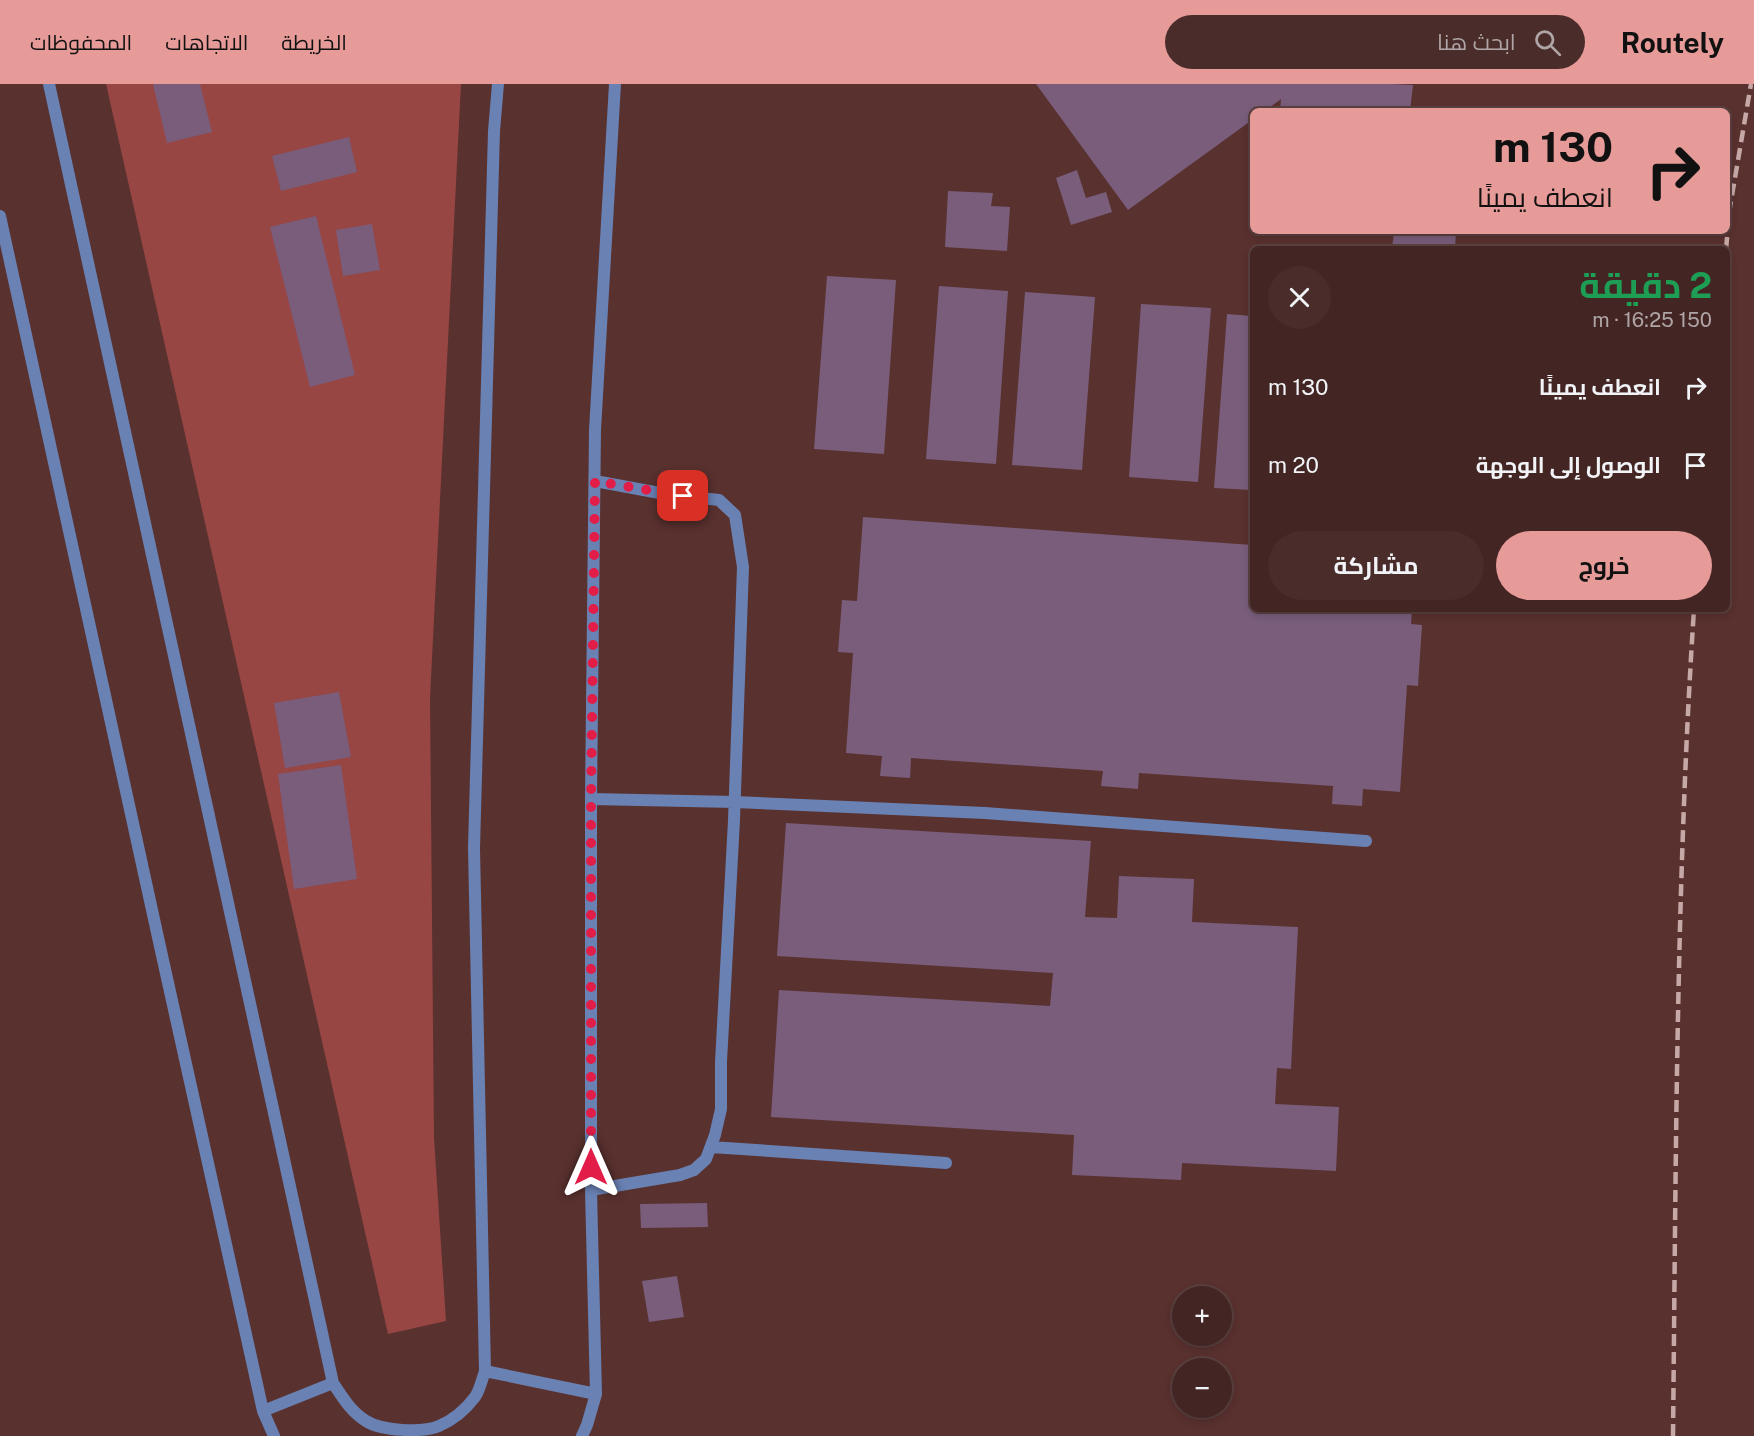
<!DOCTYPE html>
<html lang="ar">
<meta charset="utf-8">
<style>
body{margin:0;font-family:"Public Sans",Cairo,sans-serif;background:#4a2d2b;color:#f1f3f6;direction:rtl;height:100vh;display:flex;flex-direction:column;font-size:22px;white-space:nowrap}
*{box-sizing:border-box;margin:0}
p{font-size:20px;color:#afa5a6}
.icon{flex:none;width:33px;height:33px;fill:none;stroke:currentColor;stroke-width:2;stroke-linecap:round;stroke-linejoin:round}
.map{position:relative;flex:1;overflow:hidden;direction:ltr}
.details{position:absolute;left:1250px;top:162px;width:480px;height:366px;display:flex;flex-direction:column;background:#432523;border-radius:9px;box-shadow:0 3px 9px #0003,0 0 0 2px #5b4241;direction:rtl}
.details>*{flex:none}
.hud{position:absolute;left:1250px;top:24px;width:480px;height:126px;border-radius:9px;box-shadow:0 3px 9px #0003,0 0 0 2px #5b4241;direction:rtl;background:#e69b98;color:#111;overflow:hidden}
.buttons{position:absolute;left:1172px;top:1202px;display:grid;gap:12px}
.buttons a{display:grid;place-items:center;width:60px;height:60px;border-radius:50%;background:#432523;box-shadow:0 3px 9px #0003,0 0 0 2px #5b4241;font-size:30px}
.pin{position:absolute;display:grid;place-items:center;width:51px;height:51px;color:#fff;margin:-26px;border-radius:12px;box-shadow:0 3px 9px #0006}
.me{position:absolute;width:66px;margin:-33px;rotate:0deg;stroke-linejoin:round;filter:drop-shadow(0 0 4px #0008)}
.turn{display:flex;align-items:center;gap:21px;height:126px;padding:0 18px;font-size:27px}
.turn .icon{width:78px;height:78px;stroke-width:2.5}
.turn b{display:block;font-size:42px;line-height:51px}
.round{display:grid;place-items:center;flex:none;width:63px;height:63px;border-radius:32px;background:#4a2d2b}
.head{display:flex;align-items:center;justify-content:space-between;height:102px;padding:0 18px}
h1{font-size:36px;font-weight:700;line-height:45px;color:#1e9e55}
.button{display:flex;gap:12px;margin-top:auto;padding:12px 18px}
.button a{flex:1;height:69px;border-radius:36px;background:#e69b98;color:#111;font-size:24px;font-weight:700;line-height:69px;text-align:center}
.button a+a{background:#4a2d2b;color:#f1f3f6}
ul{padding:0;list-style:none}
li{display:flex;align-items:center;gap:18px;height:78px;padding:0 18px}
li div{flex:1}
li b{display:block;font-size:22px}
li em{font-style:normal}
header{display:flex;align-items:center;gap:36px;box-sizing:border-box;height:84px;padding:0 30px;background:#e69b98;color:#111}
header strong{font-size:28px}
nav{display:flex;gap:33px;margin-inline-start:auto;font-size:21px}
.search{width:420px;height:54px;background:#4a2d2b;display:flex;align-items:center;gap:15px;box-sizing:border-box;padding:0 21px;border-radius:33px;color:#afa5a6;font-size:22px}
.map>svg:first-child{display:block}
</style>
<header>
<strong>Routely</strong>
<div class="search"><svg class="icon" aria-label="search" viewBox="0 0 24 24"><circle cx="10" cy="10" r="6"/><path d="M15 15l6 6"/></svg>ابحث هنا</div>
<nav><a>الخريطة</a><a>الاتجاهات</a><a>المحفوظات</a></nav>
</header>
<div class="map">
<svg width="1754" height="1352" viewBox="0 0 1754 1352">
<rect width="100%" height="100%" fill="#59312f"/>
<path fill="#974643" d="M106 0H461L430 614 434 1054 446 1237 388 1250Z"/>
<path fill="#795d7b" d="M153 0H200L212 48 167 59Z
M1036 0H1391L1413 1 1410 27H1280L1281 15 1265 27H1252V36L1128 126Z
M349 53 357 88 281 107 272 72Z
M1077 86 1086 114 1106 108 1112 128 1071 141 1056 94Z
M948 107 993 109 991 122 1010 123 1007 167 945 163Z
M316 132 355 291 310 303 270 143Z
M372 140 380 186 343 192 336 146Z
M1394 147H1456L1455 165H1392Z
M827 192 896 196 884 370 814 365Z
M939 202 1008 207 996 380 926 375Z
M1025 208 1095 213 1082 386 1012 381Z
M1141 220 1211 224 1198 398 1129 393Z
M1227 230 1252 232V406L1214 404Z
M863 433 1252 461V525H1412L1411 540 1422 541 1418 602 1407 601 1400 708 1363 705 1362 722 1332 720 1333 702 1139 689 1138 705 1101 702 1103 687 911 674 910 694 880 692 882 672 846 669 853 569 838 568 842 516 857 517Z
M339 608 351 673 285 684 274 619Z
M341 681 357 795 294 805 278 690Z
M786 739 1091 757 1085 833 1117 834 1119 792 1194 795 1192 838 1298 843 1291 985 1277 984 1275 1020 1339 1023 1336 1087 1182 1079 1181 1096 1072 1091 1074 1051 771 1033 779 906 1050 922 1053 889 777 872Z
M707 1119 708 1143 641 1144 640 1120Z
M677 1192 684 1233 649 1238 642 1197Z"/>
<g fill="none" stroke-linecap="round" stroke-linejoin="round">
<path stroke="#6981b3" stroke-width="12" d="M591 715 735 718 985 729 1366 757
M711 1063 946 1079
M591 1106 680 1091 694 1086 706 1075 715 1051 721 1025V978L734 736 743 483 735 431 719 416 665 410 595 397"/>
<path stroke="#6981b3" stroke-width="12" d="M49 0 333 1299C343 1314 351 1328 366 1337 382 1347 422 1349 439 1342 453 1336 466 1325 475 1313 480 1306 482 1295 485 1287L474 764 494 47 498 0
M0 132 161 867 263 1327 274 1352
M485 1287 596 1310
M263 1327 333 1299
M582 1352 587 1341 596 1310 591 1106V715L595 346 615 0"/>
<path stroke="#c6a9a7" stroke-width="4.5" stroke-dasharray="12 6" stroke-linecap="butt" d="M1726 165 1730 123 1751 0
M1673 1352C1676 1076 1676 800 1694 525"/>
</g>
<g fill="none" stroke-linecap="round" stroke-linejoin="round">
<path stroke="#e11d48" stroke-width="10" stroke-dasharray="0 18" d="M591 1083V716L595 397 683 412"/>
</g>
</svg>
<div class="buttons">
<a>+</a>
<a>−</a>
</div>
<div class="pin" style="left:683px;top:412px;background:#d93025"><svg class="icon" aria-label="arrive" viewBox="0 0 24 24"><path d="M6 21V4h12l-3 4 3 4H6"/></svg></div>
<svg class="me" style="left:591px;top:1083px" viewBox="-20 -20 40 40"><path d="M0-17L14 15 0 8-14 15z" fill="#e11d48" stroke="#fff" stroke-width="4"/></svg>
<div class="hud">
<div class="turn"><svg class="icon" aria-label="right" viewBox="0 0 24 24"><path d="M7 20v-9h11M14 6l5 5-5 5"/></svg><div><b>130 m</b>انعطف يمينًا</div></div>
</div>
<section class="details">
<div class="head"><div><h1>2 دقيقة</h1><p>150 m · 16:25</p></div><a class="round"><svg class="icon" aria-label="close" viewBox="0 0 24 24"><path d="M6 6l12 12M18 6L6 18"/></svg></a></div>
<ul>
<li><svg class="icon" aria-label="right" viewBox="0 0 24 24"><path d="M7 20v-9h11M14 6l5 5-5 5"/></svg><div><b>انعطف يمينًا</b></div><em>130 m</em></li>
<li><svg class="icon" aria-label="arrive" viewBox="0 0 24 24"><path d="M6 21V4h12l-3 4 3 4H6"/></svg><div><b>الوصول إلى الوجهة</b></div><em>20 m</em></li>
</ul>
<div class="button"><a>خروج</a><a>مشاركة</a></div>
</section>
</div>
